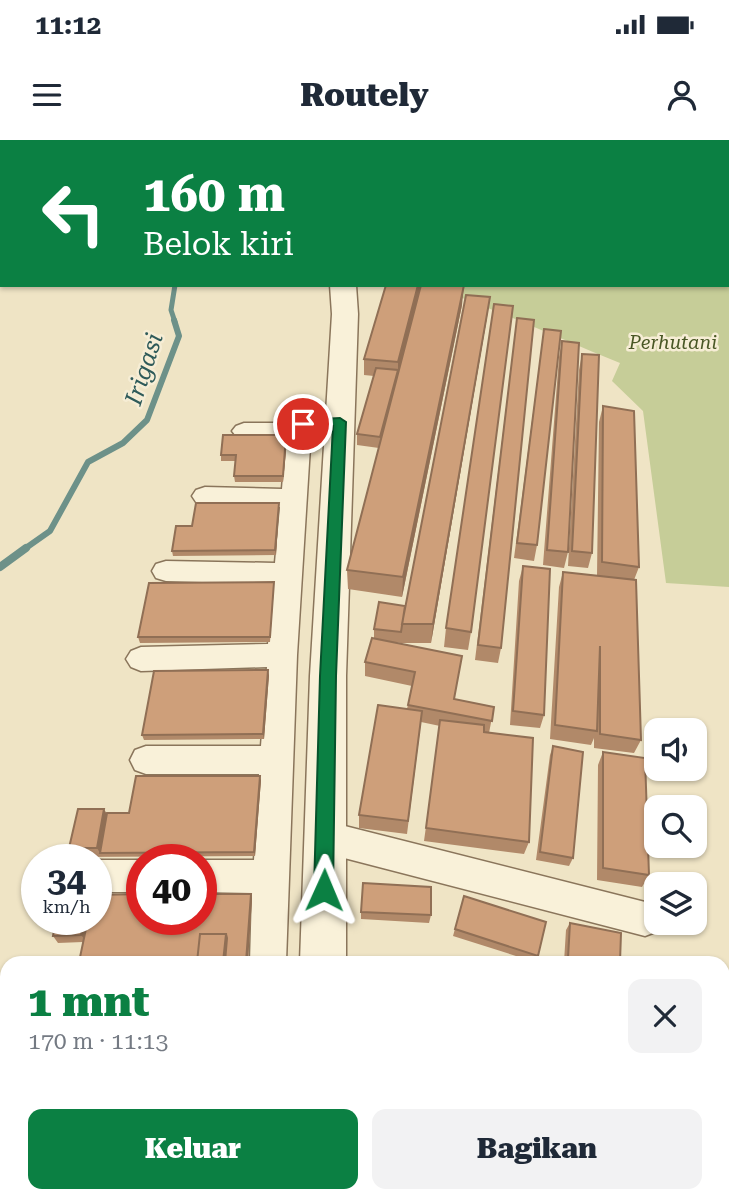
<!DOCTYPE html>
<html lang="id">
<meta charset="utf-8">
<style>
body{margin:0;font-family:"Roboto Serif",serif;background:#f2f2f3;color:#1f2937;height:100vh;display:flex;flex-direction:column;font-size:26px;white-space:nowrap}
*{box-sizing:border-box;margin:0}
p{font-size:23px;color:#747a83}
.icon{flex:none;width:38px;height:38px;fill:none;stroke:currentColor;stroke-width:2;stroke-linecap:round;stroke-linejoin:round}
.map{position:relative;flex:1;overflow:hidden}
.panel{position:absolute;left:0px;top:816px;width:730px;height:247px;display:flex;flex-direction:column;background:#fff;border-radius:21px 21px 0 0;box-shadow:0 2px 5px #0004}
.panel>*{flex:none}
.top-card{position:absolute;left:0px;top:0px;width:730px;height:147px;box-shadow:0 2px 5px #0004;background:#0b8043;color:#fff;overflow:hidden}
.controls{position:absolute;left:644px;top:578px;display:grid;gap:14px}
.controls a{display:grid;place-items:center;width:63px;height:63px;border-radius:14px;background:#fff;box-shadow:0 2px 5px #0004;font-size:35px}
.speed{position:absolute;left:21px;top:704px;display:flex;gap:14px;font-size:35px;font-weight:700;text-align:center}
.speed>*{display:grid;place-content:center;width:91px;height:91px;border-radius:50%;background:#fff;box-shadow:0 2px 5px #0004;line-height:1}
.speed small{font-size:18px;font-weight:400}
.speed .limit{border:10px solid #d22;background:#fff;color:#111}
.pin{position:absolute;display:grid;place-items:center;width:60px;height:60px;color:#fff;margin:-30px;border:4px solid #fff;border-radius:50%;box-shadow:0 2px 7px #0007}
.me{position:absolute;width:77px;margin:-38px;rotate:1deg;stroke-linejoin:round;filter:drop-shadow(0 0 5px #0008)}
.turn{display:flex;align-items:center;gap:24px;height:147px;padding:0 28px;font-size:32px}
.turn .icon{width:91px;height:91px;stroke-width:2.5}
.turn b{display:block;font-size:49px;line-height:60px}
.round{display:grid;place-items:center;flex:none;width:74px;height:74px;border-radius:14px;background:#f2f2f3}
.summary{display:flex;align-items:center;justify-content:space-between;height:119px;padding:0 28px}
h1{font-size:42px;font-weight:800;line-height:52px;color:#0b8043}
.cta{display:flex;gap:14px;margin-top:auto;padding:14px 28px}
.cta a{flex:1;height:80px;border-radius:14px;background:#0b8043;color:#fff;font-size:28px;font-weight:800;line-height:80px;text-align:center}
.cta a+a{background:#f2f2f3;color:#1f2937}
.status{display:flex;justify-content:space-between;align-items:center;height:49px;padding:0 35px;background:#fff;direction:ltr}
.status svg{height:19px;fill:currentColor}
header{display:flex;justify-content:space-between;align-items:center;height:91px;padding:0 28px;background:#fff;font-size:32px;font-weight:800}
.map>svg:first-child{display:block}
</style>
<div class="status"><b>11:12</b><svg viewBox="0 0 49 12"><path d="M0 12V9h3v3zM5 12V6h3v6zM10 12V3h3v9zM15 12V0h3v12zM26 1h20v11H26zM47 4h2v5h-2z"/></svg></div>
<header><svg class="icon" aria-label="menu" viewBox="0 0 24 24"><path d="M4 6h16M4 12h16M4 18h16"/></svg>Routely<svg class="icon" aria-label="person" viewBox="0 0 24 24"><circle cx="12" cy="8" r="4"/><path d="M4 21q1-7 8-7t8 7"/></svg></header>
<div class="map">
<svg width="729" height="1062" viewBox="0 0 729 1062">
<rect width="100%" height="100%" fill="#efe4c5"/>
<path fill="#c6cd98" d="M427 0H729V447L666 443 643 271 612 241 620 223C555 197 492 167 426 145H728V2Z"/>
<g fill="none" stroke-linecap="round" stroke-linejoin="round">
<path stroke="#6d9189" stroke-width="5" d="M175 182 171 170 175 145"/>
<path stroke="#6d9189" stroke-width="6" d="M23 410 50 391 88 322 123 303 147 280 179 196 174 180"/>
<path stroke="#6d9189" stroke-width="8" d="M0 427 26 408"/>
<defs>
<path id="minor" d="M244 283H299L307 286 311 291 297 515 286 822H250L252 753 201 752V720H254L259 634H146L135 630 130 620 135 610 146 606H261L267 527 141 531 131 527 126 519 131 511 141 507 268 504 274 444 166 441 156 438 152 431 156 424 166 421 275 423 280 367 205 365 196 362 192 356 196 350 205 347 282 349 286 299 236 296 232 291 236 286Z
M325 681 645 762 656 766V782H662L658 791 645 796 325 713 313 708 308 697 313 686Z
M96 720H142V752H96Z
M238 1055H280V1062H238Z"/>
<path id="tertiary" d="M144 0H174L175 2H145Z
M330 145H356L358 174 346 536V822H300L310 536 332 174Z
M297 1055H349V1062H297Z"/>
</defs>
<use href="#minor" stroke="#8a755b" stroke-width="3"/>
<use href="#tertiary" stroke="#8a755b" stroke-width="3"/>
<use href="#minor" fill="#f9f1d9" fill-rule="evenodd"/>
<use href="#tertiary" fill="#f9f1d9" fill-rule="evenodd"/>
</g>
<path fill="#b18969" d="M2 39V60L0 59V41Z
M462 165 402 457 348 449 347 430 379 308 357 305V294L374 236 364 235V219Z
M487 177 431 503H401L386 501 454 559 494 567 489 593 529 702 524 714 424 701 440 586 421 582 407 694 359 688V675L407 569 412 546 365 536V522L374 498V489L405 466Z
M517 178 501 508 498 523 475 520Z
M544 189 537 405 534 421 514 418Z
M562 201 568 412 564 428 543 425 559 217Z
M582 214 592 413 588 428 568 426 579 230Z
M603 266 639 427 634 440 641 600 634 613 594 608V598L591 605 550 599 559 447 563 432 597 436 599 282Z
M287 300 283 342H235L234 336 236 321H221V315Z
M279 368 276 415 173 416 172 411 192 386Z
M523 426 544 575 540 588 510 585 519 441Z
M274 447 270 502 140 503 138 497Z
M446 488 471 492 468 510 444 507Z
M269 535 264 599 144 600 142 595Z
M553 606 573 718 569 726 536 720 550 615Z
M603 612 649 735 642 747 597 740 598 625Z
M261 640 255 716 75 717 69 708 107 673H129Z
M251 754 252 758 248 822H79L83 802 58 803 53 796Z
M464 756 538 816 535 822 453 796Z
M361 772 431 775 429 783 361 779Z
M570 783 620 822H564L566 790Z"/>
<path fill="#906f55" d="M418 145H421L398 238V222Z
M464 145 462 165 402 457 403 437Z
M490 157 487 177 431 503 433 484Z
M286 295 287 300 283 342V336Z
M279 363V368L276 415 275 410Z
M268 530 269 535 264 599 263 594Z
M260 636 261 640 255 716 254 712Z
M104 669 109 678 100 713 97 708Z
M251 754 252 758 248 822H246Z
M84 779H91L87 802 81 795Z"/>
<path fill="#ce9f7a" stroke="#906f55" stroke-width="2" d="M31 0H48L45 2H28Z
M66 0H139L137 2H63Z
M2 39V50H0V41Z
M386 145H418L398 222 364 219Z
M421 145H464L403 437 347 430Z
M466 155 490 157 433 484H402Z
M494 164 513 166 471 492 446 488Z
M517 178 534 180 501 508 478 505Z
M544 189 561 191 537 405 517 403Z
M562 201 579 203 568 412 547 410Z
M582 214 599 215 592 413 572 411Z
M376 228 398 230 380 297 357 294Z
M603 266 634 271 639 427 602 422Z
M223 295H286L283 336H234L236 315H221Z
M196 363H279L275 410 172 411 176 386H192Z
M523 426 550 429 544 575 513 571Z
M563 432 636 440 641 600 600 594V506L597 591 555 585Z
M274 442 270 497H138L149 443Z
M379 462 405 466 401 492 374 489Z
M372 498 462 516 454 559 494 567 492 581 408 565 415 532 365 522Z
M268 530 263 594 142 595 154 531Z
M378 565 422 571 408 681 359 675Z
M440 580 484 585V592L533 598 529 702 426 688Z
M553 606 583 612 573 718 540 712Z
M603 612 645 618 649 735 603 728Z
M136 636H260L254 712 100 713 107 673H129Z
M78 669H104L97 708H69Z
M363 743 431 747V775L361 772Z
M142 754V779H201V754H251L246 822H225L227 798 226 794H200L197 822H79L88 779H96V755Z
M464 756 546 782 538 816 455 789Z
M56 779H84L81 795 53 796Z
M570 783 621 793 620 822H590L568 818Z
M200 794H226L223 822H197Z"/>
<path fill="#0b8043" stroke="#07532c" stroke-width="2" d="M340 278 346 282 336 536 333 750 330 757 324 759 317 757 314 750 320 536 333 286 303 288 297 284 303 280Z"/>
<g text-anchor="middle" stroke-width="5" stroke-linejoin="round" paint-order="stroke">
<g font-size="19" font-style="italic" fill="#495725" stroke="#f6edd5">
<text x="673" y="209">Perhutani</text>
</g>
<g font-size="24" font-style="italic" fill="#2e5a59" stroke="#f6edd5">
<text transform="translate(144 229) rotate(-72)" y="8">Irigasi</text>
</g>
</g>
</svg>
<div class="controls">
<a><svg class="icon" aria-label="sound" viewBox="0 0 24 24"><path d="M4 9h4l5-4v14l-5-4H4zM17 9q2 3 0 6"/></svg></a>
<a><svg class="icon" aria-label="search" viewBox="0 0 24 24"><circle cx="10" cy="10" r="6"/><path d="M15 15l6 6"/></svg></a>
<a><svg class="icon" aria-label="layers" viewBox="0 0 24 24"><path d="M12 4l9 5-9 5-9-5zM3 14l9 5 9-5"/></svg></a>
</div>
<div class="speed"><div>34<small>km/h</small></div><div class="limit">40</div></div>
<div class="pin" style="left:303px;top:284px;background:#d93025"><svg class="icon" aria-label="arrive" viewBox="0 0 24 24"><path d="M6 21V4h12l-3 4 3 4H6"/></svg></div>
<svg class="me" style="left:324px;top:750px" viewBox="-20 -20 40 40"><path d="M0-17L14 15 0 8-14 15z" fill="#0b8043" stroke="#fff" stroke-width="4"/></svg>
<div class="top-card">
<div class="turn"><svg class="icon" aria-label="left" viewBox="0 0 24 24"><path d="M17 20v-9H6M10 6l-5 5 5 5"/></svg><div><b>160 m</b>Belok kiri</div></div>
</div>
<section class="panel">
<div class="summary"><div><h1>1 mnt</h1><p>170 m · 11:13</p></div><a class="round"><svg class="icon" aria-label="close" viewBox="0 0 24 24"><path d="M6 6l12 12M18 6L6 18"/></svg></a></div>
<div class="cta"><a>Keluar</a><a>Bagikan</a></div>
</section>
</div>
